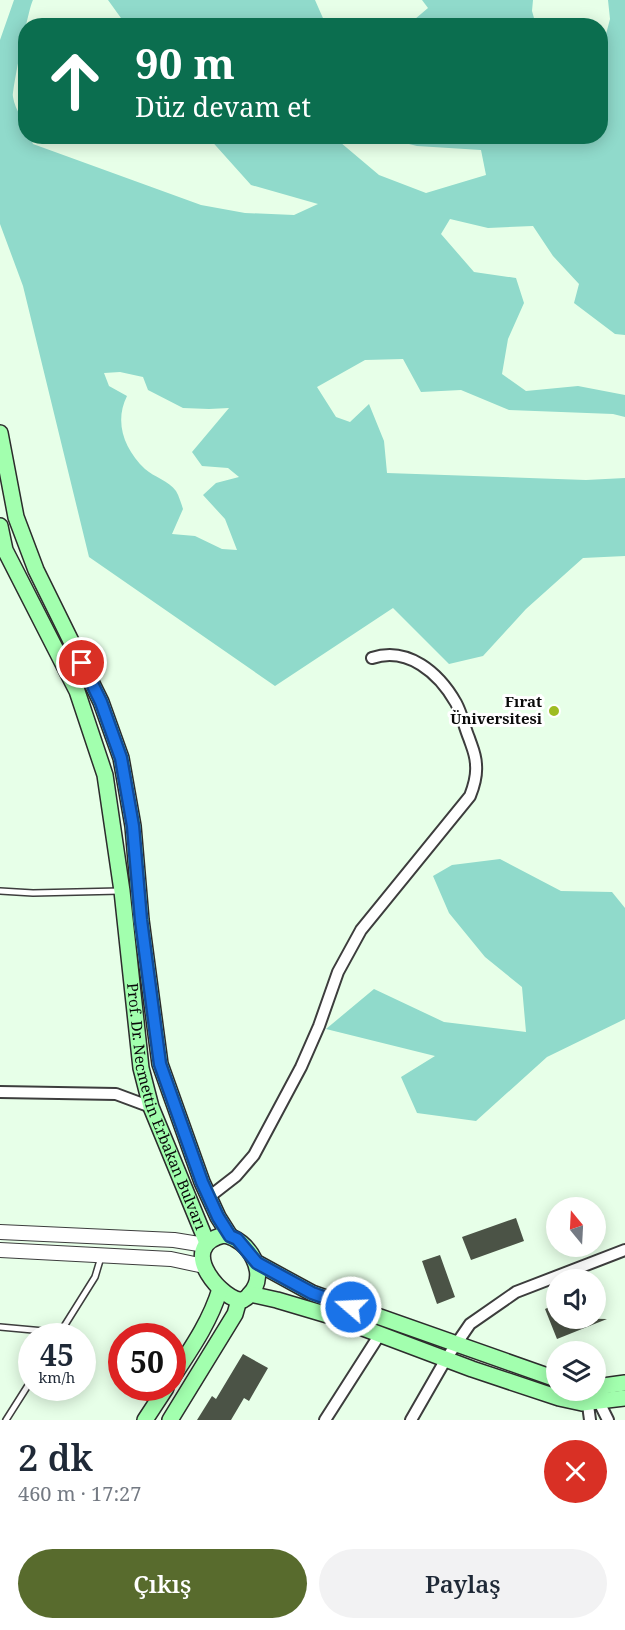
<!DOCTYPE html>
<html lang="tr">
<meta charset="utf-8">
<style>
body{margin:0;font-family:"Noto Serif",serif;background:#f2f2f3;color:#1f2937;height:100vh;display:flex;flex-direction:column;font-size:22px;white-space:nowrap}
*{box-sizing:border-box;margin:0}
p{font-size:20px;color:#747a83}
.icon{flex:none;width:33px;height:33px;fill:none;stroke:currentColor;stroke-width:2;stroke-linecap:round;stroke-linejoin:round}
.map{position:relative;height:1420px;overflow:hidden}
.details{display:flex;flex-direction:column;background:#fff;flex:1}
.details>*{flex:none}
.top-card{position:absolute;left:18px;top:18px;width:590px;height:126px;border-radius:24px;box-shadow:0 3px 15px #0003;background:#0b6e4f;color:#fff;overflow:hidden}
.needle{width:39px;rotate:342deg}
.buttons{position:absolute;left:546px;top:1197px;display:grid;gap:12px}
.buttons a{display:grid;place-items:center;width:60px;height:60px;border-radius:50%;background:#fff;box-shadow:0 3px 15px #0003;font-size:30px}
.speed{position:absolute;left:18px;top:1323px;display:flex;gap:12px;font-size:30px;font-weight:700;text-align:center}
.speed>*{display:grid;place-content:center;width:78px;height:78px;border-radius:50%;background:#fff;box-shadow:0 3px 15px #0003;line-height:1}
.speed small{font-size:15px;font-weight:400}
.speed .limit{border:9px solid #d22;background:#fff;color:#111}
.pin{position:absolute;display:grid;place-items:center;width:51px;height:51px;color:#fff;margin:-26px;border:3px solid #fff;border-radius:50%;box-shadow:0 2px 6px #0007}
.me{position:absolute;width:66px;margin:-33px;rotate:289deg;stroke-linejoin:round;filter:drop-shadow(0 0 4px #0008)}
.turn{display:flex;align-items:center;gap:21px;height:126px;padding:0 18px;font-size:27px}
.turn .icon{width:78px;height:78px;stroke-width:2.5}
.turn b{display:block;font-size:42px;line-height:51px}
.round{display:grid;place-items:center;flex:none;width:63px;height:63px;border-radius:32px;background:#f2f2f3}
.headline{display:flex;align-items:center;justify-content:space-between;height:102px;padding:0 18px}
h1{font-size:36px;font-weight:600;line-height:45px}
.primary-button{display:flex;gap:12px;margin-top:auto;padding:12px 18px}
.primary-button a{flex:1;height:69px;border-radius:36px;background:#586b2d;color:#fff;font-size:24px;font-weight:600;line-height:69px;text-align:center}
.primary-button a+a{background:#f2f2f3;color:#1f2937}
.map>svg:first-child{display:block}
</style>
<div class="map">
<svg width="625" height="1420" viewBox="0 0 625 1420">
<rect width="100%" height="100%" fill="#e7ffe8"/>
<path fill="#90dacb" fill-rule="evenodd" d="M14 0H33C29 6 12 90 13 97 15 111 26 121 26 136L30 137 33 144 201 205 245 213 294 215 318 204 251 185 208 137H334L379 175 426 193 486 175 481 150 417 146 381 137 600 136V57L610 19 608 0H625V335L615 334 574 303 579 284 553 256 533 226 488 228 450 219 441 234 474 272 516 278 524 303 508 339 502 374 526 391 578 386 625 395V417L613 414 509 410 461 390 421 392 403 359 365 360 317 387 336 417 350 422 369 404 384 441 387 473 586 480 625 478V556L583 558 526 609 483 656 449 664 393 608 275 686 89 557 23 286 0 224V40ZM120 372 143 377 148 390 183 408 209 409 229 408 192 452 202 466 228 468 239 477 216 483 203 495 225 519 237 550 222 549 195 536 172 534 183 509C181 503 179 496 176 491 169 481 154 477 145 469 124 449 114 422 127 396L109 386 104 373Z
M108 0H315L326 25H126Z
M422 0H533L532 11 536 25H408L428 8Z
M500 859 561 891 612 892 625 908V1019L547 1057 476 1121 417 1113 401 1077 435 1056 326 1029 374 989 444 1022 526 1032 522 987 485 957 449 913 433 876 452 865Z"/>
<path fill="#4b5346" d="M516 1218 524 1241 471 1260 462 1237Z
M440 1255 455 1297 437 1304 422 1261Z
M556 1304V1318L607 1319 557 1339 545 1309Z
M243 1354 268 1368 249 1401 244 1398 231 1420H197L212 1396 216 1399Z"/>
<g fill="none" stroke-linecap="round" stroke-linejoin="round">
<defs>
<path id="service" d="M0 891 33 893 120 891
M0 1327 44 1331 59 1335
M58 1336 95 1277 101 1257
M6 1420 32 1379"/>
<path id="minor" d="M0 1092 116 1094 151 1107
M209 1197 236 1176 254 1155 301 1067 319 1026 338 972 361 930 470 796C474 786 477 776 476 765 476 755 472 747 469 738 464 726 462 714 456 703 439 673 408 646 372 658
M586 1390 590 1420
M599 1396V1402L608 1420
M325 1420 380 1334
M411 1420 446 1359 470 1324 516 1292 625 1250"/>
<path id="tertiary" d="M0 1232 174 1240 205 1245
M0 1250 171 1259 204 1266"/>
<g id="secondary">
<path d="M0 433 16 517 36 570 101 702 121 758 133 826 141 920 160 1064 202 1182 218 1217 230 1236"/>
<path id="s1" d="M0 526 5 550 77 691 105 775 122 891 141 1068 151 1107 207 1243"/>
<path d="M224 1235C249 1239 269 1274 250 1294 248 1297 245 1299 243 1300 226 1304 173 1247 224 1235Z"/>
<path d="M257 1263 312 1293 556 1379"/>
<path d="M250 1294 277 1300 331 1316 472 1369 559 1398 582 1403 625 1398"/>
<path d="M172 1378C191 1349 210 1322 220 1289"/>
<path d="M596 1387 625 1383"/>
<path d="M145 1420 166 1388"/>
<path d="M170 1420 235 1314 239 1300"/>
</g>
</defs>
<use href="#service" stroke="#3d3d3d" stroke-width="8"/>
<use href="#minor" stroke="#3d3d3d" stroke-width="14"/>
<use href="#tertiary" stroke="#3d3d3d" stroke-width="16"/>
<use href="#secondary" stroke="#2c2c2c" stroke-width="18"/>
<use href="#service" stroke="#fff" stroke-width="5"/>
<use href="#minor" stroke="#fff" stroke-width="10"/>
<use href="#tertiary" stroke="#fff" stroke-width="14"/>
<use href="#secondary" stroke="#a2ffae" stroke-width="15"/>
</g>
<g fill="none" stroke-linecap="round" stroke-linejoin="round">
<defs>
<path id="route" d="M82 663 101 702 121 758 133 826 141 920 160 1064 202 1182 218 1217 230 1236 237 1239 257 1263 312 1293 351 1307"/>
</defs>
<use href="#route" stroke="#114b97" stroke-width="15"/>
<use href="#route" stroke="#1a73e8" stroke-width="10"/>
</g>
<circle fill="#9ebc21" stroke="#fff" stroke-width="2" cx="554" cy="711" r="6"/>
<g text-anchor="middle" stroke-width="6" stroke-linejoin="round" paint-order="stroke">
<g font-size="15" font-weight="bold" fill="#0a0a0a" stroke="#fff" text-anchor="end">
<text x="542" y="707">Fırat<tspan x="542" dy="17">Üniversitesi</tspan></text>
</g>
<g font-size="15" fill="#0a0a0a" stroke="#fff">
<text dy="5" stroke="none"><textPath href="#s1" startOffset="610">Prof. Dr. Necmettin Erbakan Bulvarı</textPath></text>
</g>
</g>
</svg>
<div class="buttons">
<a><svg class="needle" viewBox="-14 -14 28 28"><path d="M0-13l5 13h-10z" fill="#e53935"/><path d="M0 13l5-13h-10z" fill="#747a83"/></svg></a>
<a><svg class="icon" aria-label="sound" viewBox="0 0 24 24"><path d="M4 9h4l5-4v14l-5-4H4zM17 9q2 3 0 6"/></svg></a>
<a><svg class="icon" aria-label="layers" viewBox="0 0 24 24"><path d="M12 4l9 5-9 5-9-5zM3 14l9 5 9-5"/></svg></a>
</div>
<div class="speed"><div>45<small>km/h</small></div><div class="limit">50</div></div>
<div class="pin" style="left:82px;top:663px;background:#d93025"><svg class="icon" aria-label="arrive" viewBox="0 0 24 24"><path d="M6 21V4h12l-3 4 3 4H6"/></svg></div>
<svg class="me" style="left:351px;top:1307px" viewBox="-20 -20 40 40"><circle r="17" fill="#1a73e8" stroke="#fff" stroke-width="3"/><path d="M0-11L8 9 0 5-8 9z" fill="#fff"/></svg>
<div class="top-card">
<div class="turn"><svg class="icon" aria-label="ahead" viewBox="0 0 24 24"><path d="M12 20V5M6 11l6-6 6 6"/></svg><div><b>90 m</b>Düz devam et</div></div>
</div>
</div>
<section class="details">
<div class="headline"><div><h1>2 dk</h1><p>460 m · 17:27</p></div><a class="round" style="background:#d93025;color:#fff"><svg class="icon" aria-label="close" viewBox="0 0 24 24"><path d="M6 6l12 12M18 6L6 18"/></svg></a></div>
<div class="primary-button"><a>Çıkış</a><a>Paylaş</a></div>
</section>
